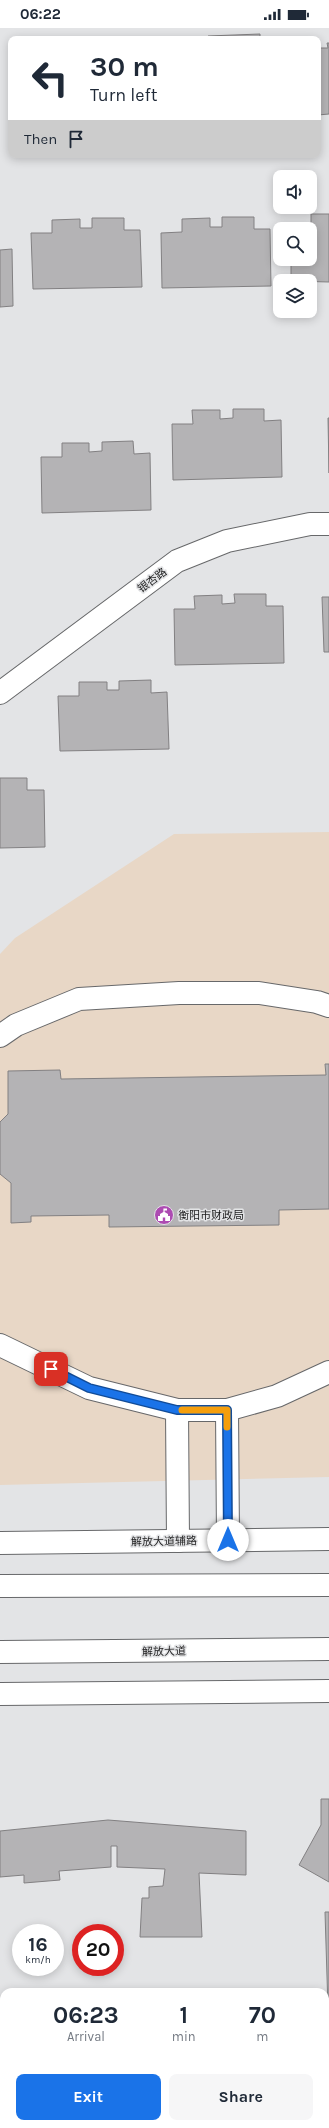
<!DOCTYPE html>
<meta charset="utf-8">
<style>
body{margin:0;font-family:Karla,"Noto Sans SC",sans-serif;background:#f6f6f7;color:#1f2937;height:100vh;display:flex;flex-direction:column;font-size:15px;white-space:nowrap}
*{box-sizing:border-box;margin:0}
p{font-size:13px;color:#747a83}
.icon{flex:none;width:22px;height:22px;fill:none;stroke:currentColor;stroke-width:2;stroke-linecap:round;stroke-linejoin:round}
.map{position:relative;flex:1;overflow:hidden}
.details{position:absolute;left:0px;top:1960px;width:329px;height:140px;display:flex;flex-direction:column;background:#fff;border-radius:12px 12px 0 0;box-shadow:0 2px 10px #0003}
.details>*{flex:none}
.hud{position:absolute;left:8px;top:8px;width:313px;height:122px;border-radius:8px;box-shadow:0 2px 10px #0003;background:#fff;color:#1f2937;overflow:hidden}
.buttons{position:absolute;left:273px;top:142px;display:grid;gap:8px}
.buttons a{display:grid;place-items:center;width:44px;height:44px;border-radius:8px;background:#fff;box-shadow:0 2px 10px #0003;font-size:20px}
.speed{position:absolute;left:12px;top:1896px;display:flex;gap:8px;font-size:20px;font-weight:700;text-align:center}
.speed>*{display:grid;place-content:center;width:52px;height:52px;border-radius:50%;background:#fff;box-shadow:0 2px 10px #0003;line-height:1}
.speed small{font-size:10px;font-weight:400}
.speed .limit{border:6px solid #d22;background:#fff;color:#111}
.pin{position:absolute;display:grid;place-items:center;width:34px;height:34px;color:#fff;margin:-17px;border-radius:8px;box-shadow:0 2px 6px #0006}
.me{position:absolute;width:44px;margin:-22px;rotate:0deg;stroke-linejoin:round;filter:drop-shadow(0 0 3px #0008)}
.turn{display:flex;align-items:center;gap:14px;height:84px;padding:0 16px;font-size:18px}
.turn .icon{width:52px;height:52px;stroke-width:2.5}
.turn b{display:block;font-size:28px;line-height:34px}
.then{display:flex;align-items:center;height:38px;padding:0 16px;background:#0003;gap:8px;font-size:15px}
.eta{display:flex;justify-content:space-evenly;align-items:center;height:68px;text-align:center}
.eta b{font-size:24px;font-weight:700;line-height:28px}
.action{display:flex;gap:8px;margin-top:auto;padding:8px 16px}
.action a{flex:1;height:46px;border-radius:8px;background:#1a73e8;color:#fff;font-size:16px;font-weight:700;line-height:46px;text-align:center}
.action a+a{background:#f6f6f7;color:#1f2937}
.status{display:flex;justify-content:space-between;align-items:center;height:28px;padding:0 20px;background:#fff;direction:ltr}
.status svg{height:11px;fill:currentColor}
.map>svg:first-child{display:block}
</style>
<div class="status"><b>06:22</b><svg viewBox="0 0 49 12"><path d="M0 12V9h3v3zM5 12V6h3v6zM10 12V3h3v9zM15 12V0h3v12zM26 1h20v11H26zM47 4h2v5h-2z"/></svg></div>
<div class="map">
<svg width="329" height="2100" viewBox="0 0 329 2100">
<rect width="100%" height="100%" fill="#e3e4e6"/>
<path fill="#e8d7c6" d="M329 804V1449L0 1457V926L15 910 174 806Z"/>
<path fill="#b4b3b5" stroke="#828082" d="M260 6V11H208V8Z
M327 15H329V86L318 87V17V20H328Z
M311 186H329V254L291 253V231H310V201L290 200H311Z
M222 189H254V201H270L271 258 162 260 161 205 182 204V191L210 190V199H222Z
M92 190H124V202H140L142 259 33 261 31 205H52V192L80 191V200H92Z
M12 221 13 278 0 279V222Z
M233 381H264V393L281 392 282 449 173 452 172 396H193L192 382H220V391L233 390Z
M328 390H329V445Z
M133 413 134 426 150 425 151 482 42 485 41 429H62V415H89V424L102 423V414Z
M234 566H266V578H283L284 635 175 637 174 581H195L194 568 222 567V576L235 575Z
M322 569H329V624H324Z
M151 652V665L167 664 169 721 60 723 58 668H79V654H107V662H119V653Z
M0 750H27V762H44L45 819 0 820Z
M325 1036H329V1181L279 1182V1197L109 1199V1187L31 1188V1194L11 1195V1155L0 1146V1094L8 1086V1043L60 1042 61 1051 326 1047Z
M321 1771H329V1854L299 1837 321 1797Z
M108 1792 246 1803V1847L199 1845 202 1909H140L142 1870H149V1859L163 1858 165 1841 117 1839V1818H111V1839L59 1843 60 1852 24 1855V1847L0 1849V1803Z
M325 1884H329V1982L328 1981Z"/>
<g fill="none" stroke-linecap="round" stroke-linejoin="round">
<defs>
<path id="minor" d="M0 665 177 533 227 513 310 496H329
M0 1008 16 997 79 971 179 965H259L317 974 329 978
M0 1317 89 1360 177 1382
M227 1382 277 1368 329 1344
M178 1513 177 1382H227L228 1512"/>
<path id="major" d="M0 1515 329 1511
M0 1666 329 1663"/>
<path id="highway" d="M0 1558 329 1557
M0 1624 329 1621"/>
</defs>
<use href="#minor" stroke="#67686a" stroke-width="24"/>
<use href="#major" stroke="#67686a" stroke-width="24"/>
<use href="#highway" stroke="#67686a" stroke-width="24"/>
<use href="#minor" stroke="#fff" stroke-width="22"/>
<use href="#major" stroke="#fff" stroke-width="22"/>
<use href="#highway" stroke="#fff" stroke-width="22"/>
</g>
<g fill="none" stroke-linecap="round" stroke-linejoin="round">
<defs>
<path id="route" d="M51 1341 89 1360 177 1382H227L228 1512"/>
</defs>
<use href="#route" stroke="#114b97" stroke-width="10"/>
<use href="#route" stroke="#1a73e8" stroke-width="7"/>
<path stroke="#f59e0b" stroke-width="7" d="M182 1382H227V1399"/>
</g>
<defs>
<symbol id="civic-disc" viewBox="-11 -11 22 22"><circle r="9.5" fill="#ad4bb2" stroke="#e3e4e6"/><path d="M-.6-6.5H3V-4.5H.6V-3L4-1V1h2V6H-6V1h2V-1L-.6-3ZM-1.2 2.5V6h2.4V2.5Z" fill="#fff"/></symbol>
</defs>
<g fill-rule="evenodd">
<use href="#civic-disc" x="153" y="1176" width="22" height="22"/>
</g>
<g text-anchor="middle" stroke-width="3" stroke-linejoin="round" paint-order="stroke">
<g font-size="11" fill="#1d1d1e" stroke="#e3e4e6">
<text transform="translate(152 552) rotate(-37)" y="4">银杏路</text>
<text transform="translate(164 1513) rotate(-1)" y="4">解放大道辅路</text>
<text transform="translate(164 1623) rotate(-1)" y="4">解放大道</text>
</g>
<g font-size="11" fill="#1d1d1e" stroke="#e3e4e6" text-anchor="start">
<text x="178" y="1191">衡阳市财政局</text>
</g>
</g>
</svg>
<div class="buttons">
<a><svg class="icon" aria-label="sound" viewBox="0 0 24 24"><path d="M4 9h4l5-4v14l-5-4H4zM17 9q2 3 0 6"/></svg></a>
<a><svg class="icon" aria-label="search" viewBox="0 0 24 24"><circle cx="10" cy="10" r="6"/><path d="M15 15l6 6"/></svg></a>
<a><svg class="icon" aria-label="layers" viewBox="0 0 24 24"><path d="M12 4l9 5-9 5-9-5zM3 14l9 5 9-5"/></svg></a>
</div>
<div class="speed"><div>16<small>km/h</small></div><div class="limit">20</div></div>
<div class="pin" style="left:51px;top:1341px;background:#d93025"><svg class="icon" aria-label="arrive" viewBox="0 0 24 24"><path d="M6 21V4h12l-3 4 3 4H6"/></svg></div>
<svg class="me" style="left:228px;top:1512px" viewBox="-20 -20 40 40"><circle r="19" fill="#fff"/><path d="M0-13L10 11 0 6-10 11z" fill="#1a73e8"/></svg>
<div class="hud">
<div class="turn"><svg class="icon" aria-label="left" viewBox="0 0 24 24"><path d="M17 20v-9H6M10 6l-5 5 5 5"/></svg><div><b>30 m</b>Turn left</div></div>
<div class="then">Then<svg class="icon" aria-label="arrive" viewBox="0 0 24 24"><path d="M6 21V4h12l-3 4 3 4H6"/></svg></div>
</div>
<section class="details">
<div class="eta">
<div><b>06:23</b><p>Arrival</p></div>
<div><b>1</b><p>min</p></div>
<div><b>70</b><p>m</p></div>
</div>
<div class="action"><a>Exit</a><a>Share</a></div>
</section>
</div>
